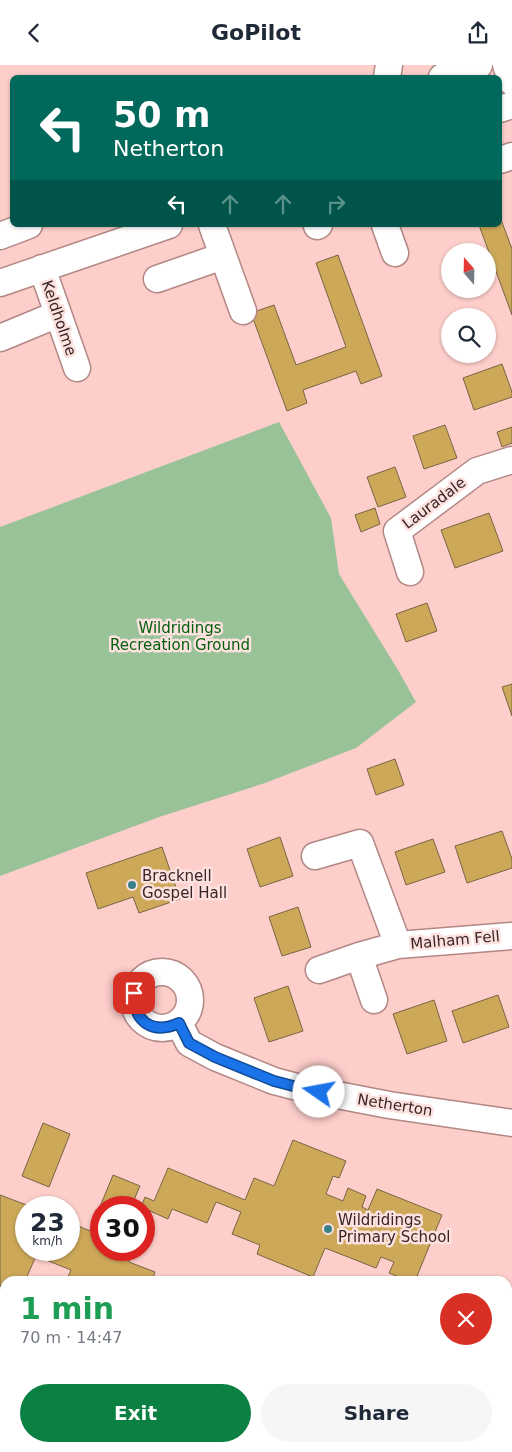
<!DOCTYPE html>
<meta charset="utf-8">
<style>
body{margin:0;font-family:"DejaVu Sans",sans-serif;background:#f6f6f7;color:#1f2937;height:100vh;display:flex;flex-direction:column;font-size:19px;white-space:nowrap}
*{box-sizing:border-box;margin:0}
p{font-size:16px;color:#747a83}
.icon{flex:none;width:28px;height:28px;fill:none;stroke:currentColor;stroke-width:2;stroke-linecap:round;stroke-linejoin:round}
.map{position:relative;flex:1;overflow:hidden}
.side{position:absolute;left:0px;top:1211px;width:512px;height:176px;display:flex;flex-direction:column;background:#fff;border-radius:15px 15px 0 0;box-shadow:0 1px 4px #0004}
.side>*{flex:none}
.hud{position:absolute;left:10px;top:10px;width:492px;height:152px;border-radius:8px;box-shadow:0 1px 4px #0004;background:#00695c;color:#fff;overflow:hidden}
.needle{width:32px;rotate:340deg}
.buttons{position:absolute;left:441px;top:178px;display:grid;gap:10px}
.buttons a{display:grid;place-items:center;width:55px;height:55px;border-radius:50%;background:#fff;box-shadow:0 1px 4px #0004;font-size:25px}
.speed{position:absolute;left:15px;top:1131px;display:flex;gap:10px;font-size:25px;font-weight:700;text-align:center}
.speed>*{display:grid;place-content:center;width:65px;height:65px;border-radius:50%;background:#fff;box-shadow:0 1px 4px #0004;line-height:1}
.speed small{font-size:12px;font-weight:400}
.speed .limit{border:8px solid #d22;background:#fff;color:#111}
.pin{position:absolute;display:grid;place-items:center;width:42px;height:42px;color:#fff;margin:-21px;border-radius:10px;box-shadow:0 2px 8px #0006}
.me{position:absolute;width:55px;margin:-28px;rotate:282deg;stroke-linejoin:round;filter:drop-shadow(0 0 4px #0008)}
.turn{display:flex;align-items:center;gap:18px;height:105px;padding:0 20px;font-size:22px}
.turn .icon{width:65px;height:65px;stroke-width:2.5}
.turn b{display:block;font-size:35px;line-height:42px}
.lanes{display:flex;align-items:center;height:48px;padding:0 20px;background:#0003;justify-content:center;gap:25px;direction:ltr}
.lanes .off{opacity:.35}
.round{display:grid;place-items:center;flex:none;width:52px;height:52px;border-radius:26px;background:#f6f6f7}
.summary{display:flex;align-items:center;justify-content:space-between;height:85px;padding:0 20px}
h1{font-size:30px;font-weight:700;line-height:38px;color:#1e9e55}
.action{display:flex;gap:10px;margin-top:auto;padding:10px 20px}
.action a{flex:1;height:58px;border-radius:30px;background:#0b8043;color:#fff;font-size:20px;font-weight:700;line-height:58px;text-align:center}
.action a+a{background:#f6f6f7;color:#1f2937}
header{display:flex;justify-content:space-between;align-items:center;height:65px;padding:0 20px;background:#fff;font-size:22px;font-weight:700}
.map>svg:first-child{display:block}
</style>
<header><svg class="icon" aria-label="back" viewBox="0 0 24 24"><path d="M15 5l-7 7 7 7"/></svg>GoPilot<svg class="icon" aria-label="share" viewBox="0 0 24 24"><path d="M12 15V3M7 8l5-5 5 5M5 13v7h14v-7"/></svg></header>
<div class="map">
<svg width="512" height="1387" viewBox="0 0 512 1387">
<rect width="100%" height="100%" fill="#fdceca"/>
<path fill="#99c298" d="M279 357 331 453 339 509 398 605 416 637 356 683 265 718 162 751 0 811V462Z"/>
<path fill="#cda859" stroke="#766644" d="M500 152 512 184V250L479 160H500Z
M338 190 382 311 361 319 356 306 303 325 307 338 287 346 251 248 274 240 296 300 346 282 316 198Z
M502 299 512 327V332L474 345 463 313Z
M445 360 457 393 424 404 413 371Z
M512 362V378L502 382 497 367Z
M395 402 406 432 378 442 367 412Z
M375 443 380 459 361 467 355 450Z
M489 448 503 486 455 503 441 465Z
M427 538 437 566 406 577 396 549Z
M512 619V651L502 622Z
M395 694 404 720 376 730 367 704Z
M502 766 512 794V803L467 818 455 781Z
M280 772 293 811 260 822 247 784Z
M433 774 445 807 406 820 395 787Z
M162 782 180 834 139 848 133 832 98 844 86 808Z
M298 842 311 882 282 891 269 852Z
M288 921 303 966 269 977 254 933Z
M498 930 509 962 463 978 452 946Z
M434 935 447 976 407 989 393 949Z
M43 1058 70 1069 49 1122 22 1111Z
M293 1075 346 1096 339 1113 333 1111 326 1129 343 1136 348 1123 366 1131 362 1142 368 1145 377 1124 442 1150 415 1216H409L389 1208 394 1197 381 1192 376 1203 325 1183 313 1212 257 1189 260 1180 232 1169 241 1147 216 1137 207 1158 172 1144 168 1154 150 1146 144 1161V1142H141L145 1132 154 1136 168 1103 245 1135 254 1113 274 1121Z
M113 1110 140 1121 131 1142H101V1185H134L129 1197 155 1207 152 1216H74L67 1214 71 1205 36 1191 25 1216H5V1223L0 1221V1130L32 1142H26V1185H69V1157L90 1166Z
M510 1333 512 1337V1358L508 1360V1334Z
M457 1382H468L470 1387H444Z"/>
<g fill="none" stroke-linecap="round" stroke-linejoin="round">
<defs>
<path id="minor" d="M506 0 512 17
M387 12 389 0
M442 12 479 0
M500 44 512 40
M500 95 512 91
M212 160 243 246
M385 160 395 188
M317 161 319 160
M0 171 29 160
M42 203 77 303
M157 214 223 191
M0 218 169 160
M0 273 58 249
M410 507 397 466 477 406 512 395
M315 791 360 778 398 880
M359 891 374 935
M319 905 359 891 398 880 512 871
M134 935a28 28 0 1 1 56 0a28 28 0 1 1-56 0Z
M179 958 189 978 215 992 274 1016 301 1023 389 1040 512 1058
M508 1369 512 1367
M488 1382 490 1387"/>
</defs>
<use href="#minor" stroke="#b28784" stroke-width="29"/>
<use href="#minor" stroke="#fff" stroke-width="26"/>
</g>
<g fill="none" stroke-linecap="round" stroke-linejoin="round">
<defs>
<path id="route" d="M134 928C133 957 153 970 179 958L189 978 215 992 274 1016 301 1023 319 1027"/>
</defs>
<use href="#route" stroke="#114b97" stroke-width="12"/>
<use href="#route" stroke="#1a73e8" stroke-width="9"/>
</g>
<g fill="#398188" stroke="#fde1de" stroke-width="2">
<circle cx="132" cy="820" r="5"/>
<circle cx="328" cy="1164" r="5"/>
</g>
<g text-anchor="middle" stroke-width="5" stroke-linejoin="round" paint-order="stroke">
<g font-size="15" fill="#382625" stroke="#fde1de">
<text transform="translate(59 253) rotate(71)" y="5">Keldholme</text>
<text transform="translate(434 438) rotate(-37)" y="5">Lauradale</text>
<text transform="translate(455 875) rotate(-5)" y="5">Malham Fell</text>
<text transform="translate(395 1040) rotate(9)" y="5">Netherton</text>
</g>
<g font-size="15" fill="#005f0d" stroke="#fde1de">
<text x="180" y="568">Wildridings<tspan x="180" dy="17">Recreation Ground</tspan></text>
</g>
<g font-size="15" fill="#382625" stroke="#fde1de" text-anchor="start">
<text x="142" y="816">Bracknell<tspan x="142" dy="17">Gospel Hall</tspan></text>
<text x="338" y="1160">Wildridings<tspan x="338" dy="17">Primary School</tspan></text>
</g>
</g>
</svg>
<div class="buttons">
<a><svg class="needle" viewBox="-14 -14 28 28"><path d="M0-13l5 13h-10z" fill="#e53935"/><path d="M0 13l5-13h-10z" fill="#747a83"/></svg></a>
<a><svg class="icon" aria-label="search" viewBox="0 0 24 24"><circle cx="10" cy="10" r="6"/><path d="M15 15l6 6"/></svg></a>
</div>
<div class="speed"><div>23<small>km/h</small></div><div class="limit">30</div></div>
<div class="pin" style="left:134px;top:928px;background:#d93025"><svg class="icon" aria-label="arrive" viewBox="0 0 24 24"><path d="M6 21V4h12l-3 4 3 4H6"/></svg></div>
<svg class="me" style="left:319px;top:1027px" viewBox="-20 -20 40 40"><circle r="19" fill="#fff"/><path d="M0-13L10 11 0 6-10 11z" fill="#1a73e8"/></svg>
<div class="hud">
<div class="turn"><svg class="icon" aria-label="left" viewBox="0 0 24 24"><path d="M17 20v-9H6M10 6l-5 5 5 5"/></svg><div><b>50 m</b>Netherton</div></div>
<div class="lanes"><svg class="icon" aria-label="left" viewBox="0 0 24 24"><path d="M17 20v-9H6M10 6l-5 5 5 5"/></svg><svg class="icon off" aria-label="ahead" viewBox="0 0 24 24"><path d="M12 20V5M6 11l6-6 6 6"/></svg><svg class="icon off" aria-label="ahead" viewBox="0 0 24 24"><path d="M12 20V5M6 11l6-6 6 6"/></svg><svg class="icon off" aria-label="right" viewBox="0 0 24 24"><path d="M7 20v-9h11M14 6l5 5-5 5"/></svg></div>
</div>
<section class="side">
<div class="summary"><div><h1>1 min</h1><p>70 m · 14:47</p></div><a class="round" style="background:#d93025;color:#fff"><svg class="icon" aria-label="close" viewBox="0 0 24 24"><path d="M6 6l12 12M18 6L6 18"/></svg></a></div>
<div class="action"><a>Exit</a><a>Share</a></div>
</section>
</div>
